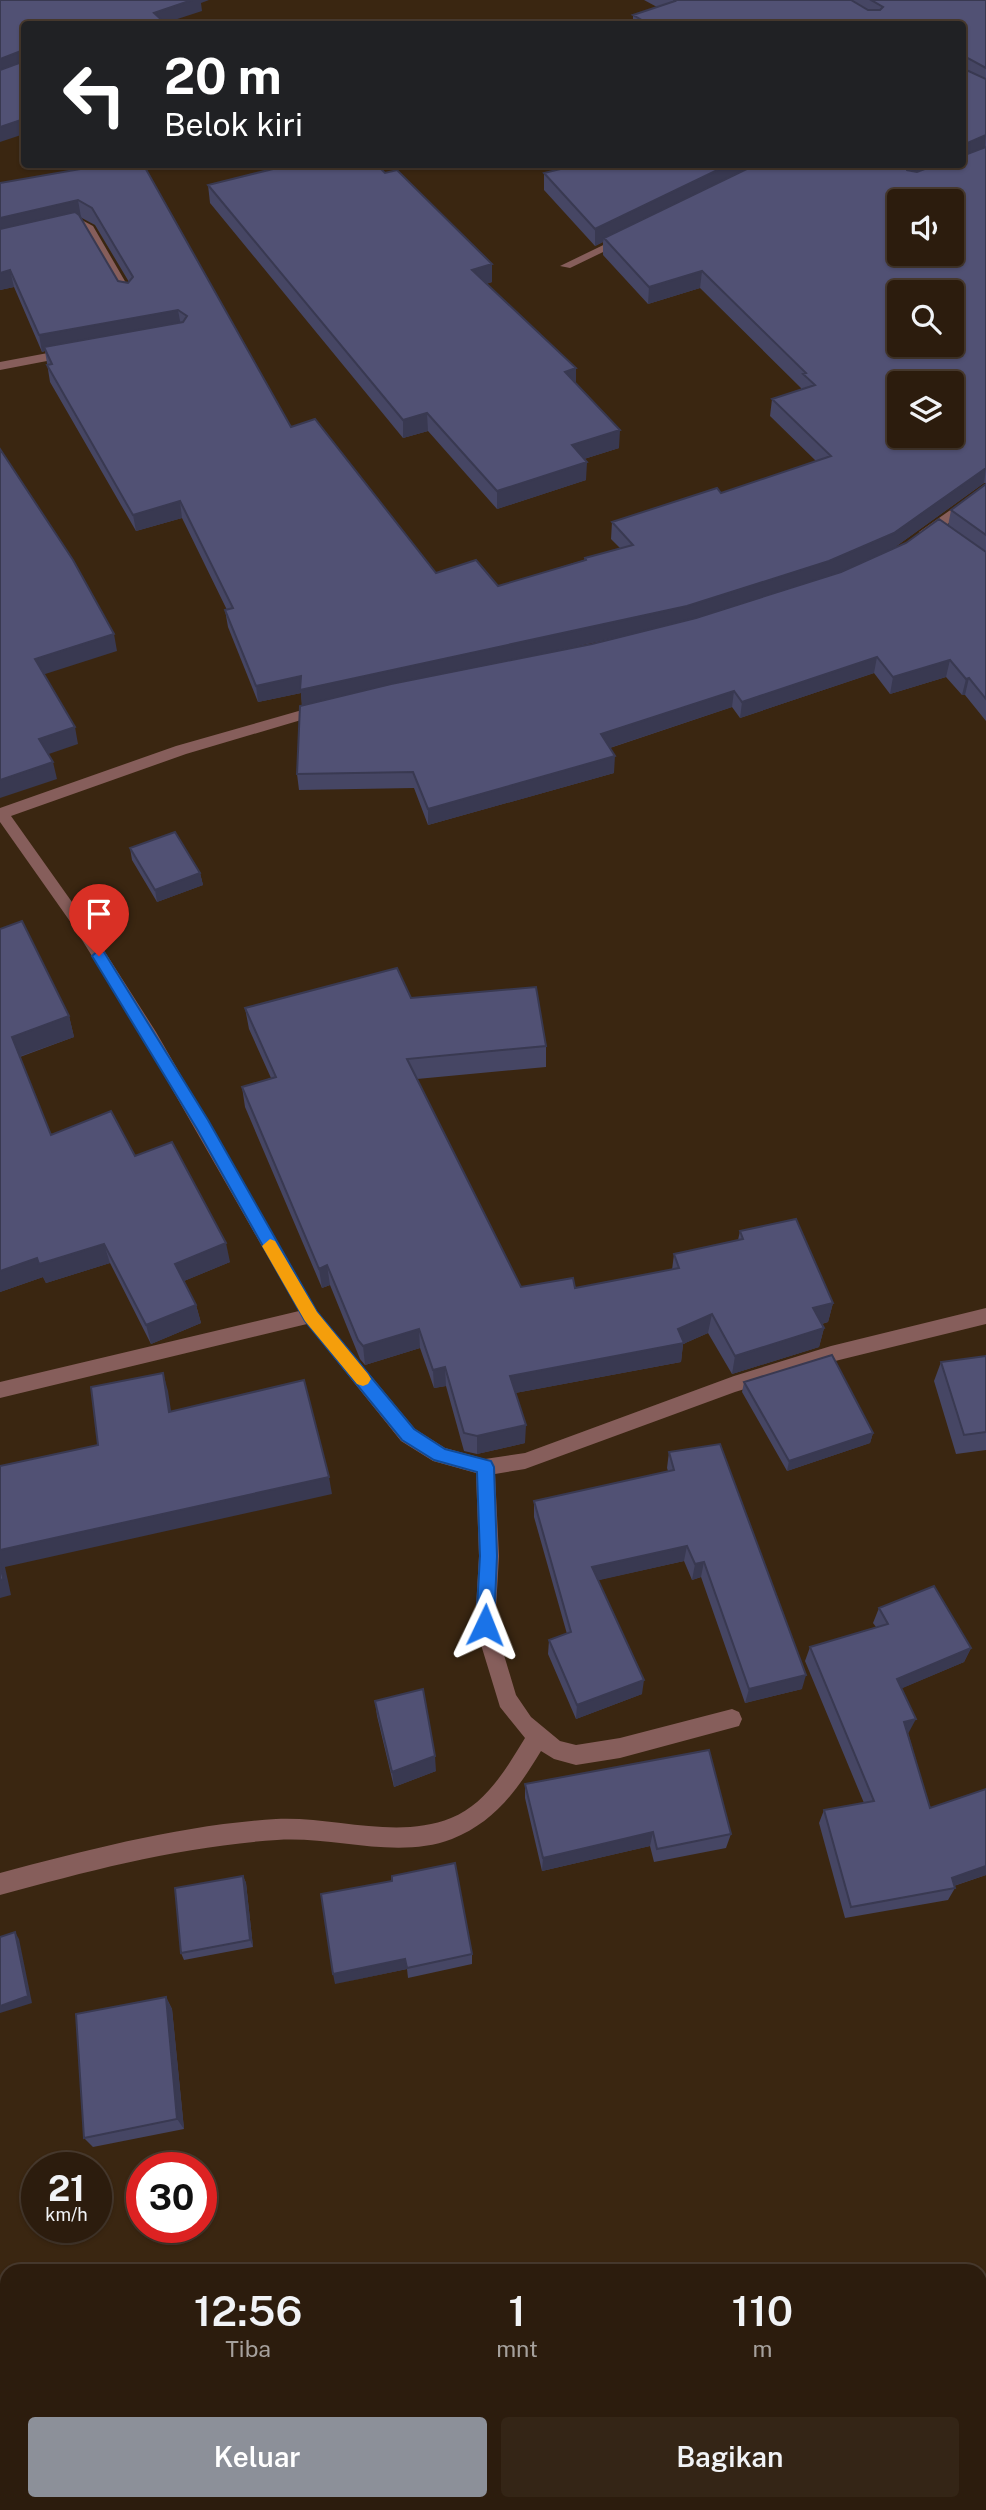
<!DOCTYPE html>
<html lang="id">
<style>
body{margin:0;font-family:"Public Sans",sans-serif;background:#342516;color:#f1f3f6;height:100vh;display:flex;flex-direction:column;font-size:26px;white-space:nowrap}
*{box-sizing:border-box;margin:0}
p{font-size:23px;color:#a6a19d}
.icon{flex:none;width:38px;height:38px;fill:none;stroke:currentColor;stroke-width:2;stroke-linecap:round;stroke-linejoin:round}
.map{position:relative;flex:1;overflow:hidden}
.drawer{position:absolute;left:0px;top:2264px;width:987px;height:247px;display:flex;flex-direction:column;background:#2c1c0d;border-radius:21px 21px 0 0;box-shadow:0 2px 5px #0004,0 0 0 2px #483a2e}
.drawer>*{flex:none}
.banner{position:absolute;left:21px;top:21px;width:945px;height:147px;border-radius:7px;box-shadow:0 2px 5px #0004,0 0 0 2px #483a2e;background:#202124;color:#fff;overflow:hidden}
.fabs{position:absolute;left:887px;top:189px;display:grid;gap:14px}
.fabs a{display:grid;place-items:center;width:77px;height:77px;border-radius:7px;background:#2c1c0d;box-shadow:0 2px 5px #0004,0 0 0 2px #483a2e;font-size:35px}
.speed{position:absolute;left:21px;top:2152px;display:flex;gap:14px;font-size:35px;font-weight:700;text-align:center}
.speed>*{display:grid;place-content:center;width:91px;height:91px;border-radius:50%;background:#2c1c0d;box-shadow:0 2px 5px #0004,0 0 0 2px #483a2e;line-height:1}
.speed small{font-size:18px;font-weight:400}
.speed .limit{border:10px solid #d22;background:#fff;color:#111}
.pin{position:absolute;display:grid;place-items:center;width:60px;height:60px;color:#fff;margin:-72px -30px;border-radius:50% 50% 50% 0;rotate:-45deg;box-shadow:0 0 7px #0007}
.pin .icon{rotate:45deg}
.me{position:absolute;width:77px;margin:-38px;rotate:2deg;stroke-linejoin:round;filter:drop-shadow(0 0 5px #0008)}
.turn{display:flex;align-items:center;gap:24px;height:147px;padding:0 28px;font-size:32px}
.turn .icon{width:91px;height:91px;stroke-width:2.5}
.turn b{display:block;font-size:49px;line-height:60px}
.eta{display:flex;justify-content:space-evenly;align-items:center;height:119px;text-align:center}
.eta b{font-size:42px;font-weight:600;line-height:49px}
.action{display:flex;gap:14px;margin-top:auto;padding:14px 28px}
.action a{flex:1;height:80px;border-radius:7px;background:#8c9099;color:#fff;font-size:28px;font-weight:600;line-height:80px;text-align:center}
.action a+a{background:#342516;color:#f1f3f6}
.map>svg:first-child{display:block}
</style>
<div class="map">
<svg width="986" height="2510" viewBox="0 0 986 2510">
<rect width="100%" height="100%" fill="#3a2611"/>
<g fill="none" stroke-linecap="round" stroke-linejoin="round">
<path fill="#865e5b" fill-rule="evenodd" d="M80 219 93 226 133 295 131 297H123L84 230 78 226 64 228 58 225Z
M624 235 628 236V240L570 268 560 266Z
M69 349 73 350V356L0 370V362Z
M986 485V495L929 538H919V532Z
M323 704 328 706V712L186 754 11 816 84 919 156 1032 317 1311 415 1429 445 1448 485 1459 525 1453 734 1376 831 1346 986 1308V1324L831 1362 735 1392 525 1469 495 1474 499 1556 495 1625 516 1695 531 1717 560 1741 576 1745 620 1738 732 1709 739 1712 742 1719 739 1726 620 1758 576 1765 554 1759 541 1751C518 1789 495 1822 452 1839 397 1860 334 1836 277 1840 183 1846 91 1870 0 1895V1873C91 1849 182 1825 276 1819 332 1816 397 1840 451 1818 486 1804 506 1769 525 1738L500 1707 475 1625 479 1556 476 1473 433 1461 401 1441 307 1324 0 1398V1382L299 1311 144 1040 74 927 0 822V808L176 746Z"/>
</g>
<path fill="#464664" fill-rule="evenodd" d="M644 0H986V483H984L891 550 948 526 951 510 986 484V721L965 695H962L946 677 890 694 874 673 740 718 732 707 610 748 614 773 428 825 414 788 299 790 297 774 302 706 301 693 258 702 228 627 225 610H227L182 518 136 531 50 382 45 351 42 352 14 287 0 290V183L109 164 291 427 436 573 498 586 584 560 585 558 620 548 611 539 612 522 721 493 816 461 770 416 772 399 801 389V388L700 288 648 304 603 255V242L595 246 544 190V173L962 164V24H633V15L657 7ZM80 217 95 225 129 282 118 281ZM619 637 592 644 555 651Z
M208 185 492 282 486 284 576 368V383L619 448 584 459 586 480 497 509 428 431 403 438 210 203Z
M130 848 200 873 203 885 157 902 132 860Z
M0 929 69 1016 74 1037 20 1057 51 1135 135 1156 230 1262 184 1281 196 1305 201 1323 151 1344 110 1263 46 1283 43 1277 0 1292Z
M411 998 546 1046V1067L417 1079 521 1287 575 1288 672 1270 674 1254 738 1240 740 1231 833 1303 828 1322 822 1324 824 1328 819 1347 732 1374 708 1333 683 1344 681 1362 515 1393 525 1443 477 1454 464 1451 446 1386 434 1388 420 1348 365 1365 360 1359 330 1285 322 1288 245 1107 242 1087 271 1078 249 1029 245 1008Z
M986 1356V1450L956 1454 934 1381 941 1362Z
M744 1382 873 1433 870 1443 787 1471 742 1392Z
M669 1452 802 1689 745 1703 701 1577 692 1580 684 1561 598 1580 642 1694 576 1719 548 1654 549 1640 567 1634 534 1517V1501L668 1471 667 1468Z
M879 1608 971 1648 964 1662 902 1688 909 1732 908 1733 930 1808 986 1789V1875L954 1886 955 1888 948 1900 845 1918 819 1823 824 1810 864 1803 805 1661 810 1647 876 1627 873 1623Z
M375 1701 436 1771 394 1787 377 1716Z
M525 1784 731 1834 726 1848 654 1862 650 1846 542 1871 525 1798Z
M243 1876 246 1883 253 1947 184 1960 181 1953Z
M472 1954V1964L408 1978 407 1969 335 1984Z
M166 1997 172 2009 184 2129 93 2147 84 2138Z"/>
<path fill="#393951" d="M192 0H209L201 3 202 11 162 24 154 13Z
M21 51 23 66 0 74V59Z
M966 57 963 74H962L963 58Z
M24 119V134L0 142V127Z
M986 135 985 151 962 160 963 145Z
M730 164H762L604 238 603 242 595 246V229Z
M910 164H945L903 183 905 166Z
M78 200 81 217 0 236V218Z
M492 264V282L472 288V270Z
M10 270 14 287 0 290V273Z
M702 271 700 288 648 304 649 287Z
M178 310 181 326 44 347 45 351 42 352 39 335Z
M576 368V386L565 372Z
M427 413 428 431 403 438V420Z
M620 430 619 448 571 463 572 445Z
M587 462 586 480 497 509V491Z
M986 468 984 483 891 550 826 578 685 622 302 707 301 693 258 702 256 686Z
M180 501 182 518 136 531 133 515Z
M114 634 117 651 39 676 35 659Z
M877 657 874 673 740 718 742 702Z
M950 660 946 677 890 694 893 677Z
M969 678 965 695H962L966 679Z
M734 691 732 707 600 751 601 734Z
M75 727 78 744 43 756 39 739Z
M615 756 614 773 428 825V809Z
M53 762 57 779 0 798V780Z
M200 873 203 885 157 902 155 890Z
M69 1016 74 1037 18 1057 12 1037Z
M226 1243 230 1262 179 1283 175 1264Z
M104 1244 110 1263 46 1283 43 1277 0 1292V1271L37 1258Z
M327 1265 330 1285 322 1288 319 1269Z
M833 1303 828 1322 809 1327 813 1308Z
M196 1305 201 1323 151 1344 146 1325Z
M712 1314 708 1333 683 1344 681 1362 510 1394V1376L678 1329Z
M824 1328 819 1347 732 1374 735 1356Z
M419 1329 420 1348 365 1365 363 1346Z
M445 1367 446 1386 434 1388 433 1370Z
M163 1373 168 1391 174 1430 169 1412Z
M526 1425 525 1443 477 1454V1436Z
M873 1433 870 1443 787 1471 789 1461Z
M329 1477 332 1494 5 1567 11 1595 0 1598V1550Z
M687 1546 684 1561 591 1582 592 1567Z
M704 1562 701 1577 692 1580 695 1564Z
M971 1648 964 1662 891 1693 897 1679Z
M806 1675 802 1689 745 1703 749 1689Z
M644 1680 642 1694 576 1719 577 1705Z
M916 1719 909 1732 898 1736 904 1722Z
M435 1756 436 1771 394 1787 392 1772Z
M653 1832 650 1846 542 1871 543 1858Z
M986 1866V1875L944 1889 952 1878Z
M243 1876 246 1883 253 1947 250 1940Z
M15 1932 19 1939 32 2003 0 2013V2006Z
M405 1959 407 1969 335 1984 333 1974Z
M166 1997 172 2009 184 2129 177 2119Z"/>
<path fill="#515174" stroke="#393951" stroke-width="2" fill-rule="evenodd" d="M0 0H192L154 13 166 24H24V119L0 127V70L22 62 24 54 21 51 0 59Z
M674 0H851L868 10H880L883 7 871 0H986V68L966 57 963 58 962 66V24H649L633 15 675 1Z
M962 68 986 79V135L963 145Z
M986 147V468L894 533 829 561 687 606 300 690 301 676 256 686 225 610 233 608 180 501 133 515 47 365 52 364 44 347 183 322 187 316 178 310 39 335 10 270 0 273V229L75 212 79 215 118 281 128 283 133 277 92 208 78 200 0 218V183L109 164H143L291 427 315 419 436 573 476 560 498 586 586 560 585 558 633 545 612 522 717 488 721 493 831 456 772 399 815 385 803 374 806 373 702 271 649 287 604 238 757 164H910L905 166 907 170 917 172 938 164H962V156ZM900 201H952V254H900ZM900 292H952V345H900ZM900 383H952V436H900Z
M293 164H376L385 173 397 170 492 264 472 270 576 368 565 372 620 430 572 445 587 462 497 491 427 413 403 420 208 185Z
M581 164H730L595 229 544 173Z
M0 449 73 560 114 634 35 659 75 727 39 739 53 762 0 780Z
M986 484V535L951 510Z
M939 519 986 552V699L969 678 966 679 950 660 893 677 877 657 742 702 734 691 601 734 615 756 428 809 413 772 297 774 300 706 391 684 592 644 696 618 841 572 906 543Z
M175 832 200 873 155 890 130 848Z
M22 921 69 1016 12 1037 51 1135 111 1111 135 1156 172 1142 226 1243 175 1264 196 1305 146 1325 104 1244 39 1264 37 1258 0 1271V929Z
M397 968 411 998 536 987 546 1046 407 1059 521 1287 573 1278 575 1288 679 1268 674 1254 743 1239 740 1231 796 1219 833 1303 813 1308 824 1328 735 1356 712 1314 678 1329 684 1343 510 1376 526 1425 477 1436 464 1433 445 1367 433 1370 419 1329 363 1346 358 1340 327 1265 319 1269 242 1087 276 1077 245 1008Z
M832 1355 873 1433 789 1461 744 1382Z
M986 1356V1432L964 1435 941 1362Z
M163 1373 169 1412 304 1380 329 1477 0 1550V1466L98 1445 91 1387Z
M720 1444 806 1675 749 1689 704 1562 695 1564 687 1546 592 1567 644 1680 577 1705 549 1640 571 1632 534 1501 674 1470 669 1452Z
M0 1563 3 1579 0 1580Z
M934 1586 971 1648 897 1679 916 1719 904 1722 930 1808 986 1789V1866L952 1878 955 1888 851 1907 824 1810 874 1801 810 1647 888 1624 879 1608Z
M423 1689 435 1756 392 1772 375 1701Z
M709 1750 731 1834 657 1849 653 1832 543 1858 525 1784Z
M455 1863 472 1954 407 1968 405 1959 333 1974 321 1894 392 1881V1876Z
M243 1876 250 1940 181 1953 175 1888Z
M15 1932 28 1996 0 2006V1937Z
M166 1997 177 2119 84 2138 76 2014Z"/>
<path fill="#1a73e8" stroke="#114b97" stroke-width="2" d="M99 950 104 952 208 1120 317 1312 414 1429 445 1449 491 1461 494 1467 497 1556 494 1625 491 1630 485 1633 478 1630 476 1625 480 1556 477 1472 434 1460 402 1440 305 1321 197 1129 92 956Z"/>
<path fill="#f59e0b" d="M270 1239 275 1241 317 1312 368 1374 371 1379 368 1384 363 1386 357 1384 305 1321 262 1246Z"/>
</svg>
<div class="fabs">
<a><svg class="icon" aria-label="sound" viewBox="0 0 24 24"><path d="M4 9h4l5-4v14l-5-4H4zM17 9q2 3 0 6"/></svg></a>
<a><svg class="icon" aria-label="search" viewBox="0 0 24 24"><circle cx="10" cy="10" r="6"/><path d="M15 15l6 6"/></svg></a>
<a><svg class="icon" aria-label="layers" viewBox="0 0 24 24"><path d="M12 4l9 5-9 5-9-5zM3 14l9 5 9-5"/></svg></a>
</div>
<div class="speed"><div>21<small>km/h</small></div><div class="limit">30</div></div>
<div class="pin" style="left:99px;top:956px;background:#d93025"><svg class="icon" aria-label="arrive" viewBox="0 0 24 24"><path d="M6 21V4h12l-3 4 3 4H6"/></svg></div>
<svg class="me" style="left:485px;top:1625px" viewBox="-20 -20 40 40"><path d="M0-17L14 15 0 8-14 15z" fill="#1a73e8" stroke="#fff" stroke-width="4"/></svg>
<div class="banner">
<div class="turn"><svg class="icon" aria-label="left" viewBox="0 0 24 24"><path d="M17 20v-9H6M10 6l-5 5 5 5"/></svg><div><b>20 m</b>Belok kiri</div></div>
</div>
<section class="drawer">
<div class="eta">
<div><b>12:56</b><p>Tiba</p></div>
<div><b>1</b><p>mnt</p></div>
<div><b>110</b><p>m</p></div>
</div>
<div class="action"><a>Keluar</a><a>Bagikan</a></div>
</section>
</div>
